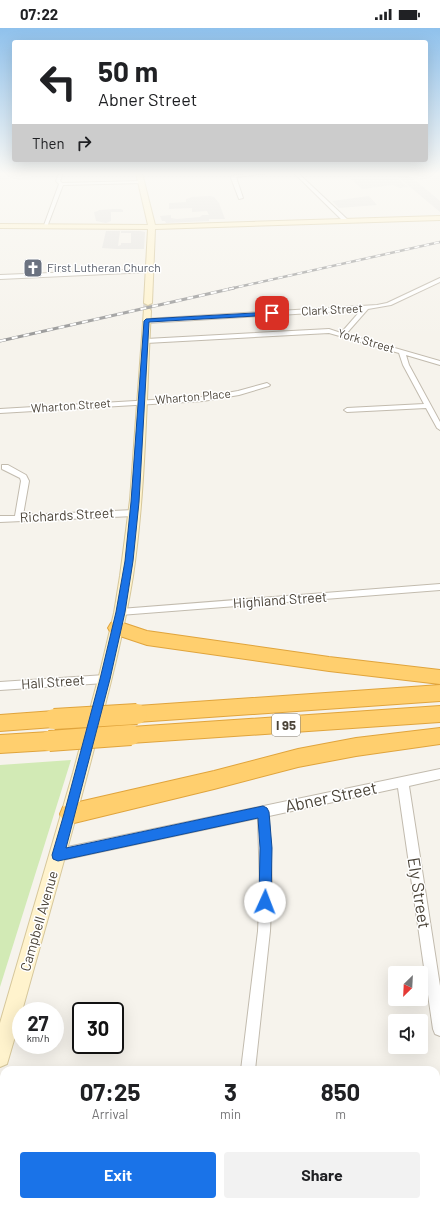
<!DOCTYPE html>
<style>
body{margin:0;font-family:Barlow,sans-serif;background:#f2f2f2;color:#202124;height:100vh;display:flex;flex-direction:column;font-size:15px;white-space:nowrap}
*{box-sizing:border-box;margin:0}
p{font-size:13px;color:#757577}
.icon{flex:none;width:22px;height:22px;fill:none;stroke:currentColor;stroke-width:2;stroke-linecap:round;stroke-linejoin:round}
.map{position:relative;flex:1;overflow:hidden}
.panel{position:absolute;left:0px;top:1038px;width:440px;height:140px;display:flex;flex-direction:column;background:#fff;border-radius:12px 12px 0 0;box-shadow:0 4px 16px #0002}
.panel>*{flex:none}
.banner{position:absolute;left:12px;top:12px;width:416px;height:122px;border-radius:4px;box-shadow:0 4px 16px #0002;background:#fff;color:#202124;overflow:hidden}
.needle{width:26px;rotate:204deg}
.controls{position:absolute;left:388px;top:938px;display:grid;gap:8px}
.controls a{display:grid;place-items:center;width:40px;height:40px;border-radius:4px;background:#fff;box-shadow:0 4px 16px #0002;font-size:20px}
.speed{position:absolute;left:12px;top:974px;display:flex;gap:8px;font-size:20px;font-weight:700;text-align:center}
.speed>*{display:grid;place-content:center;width:52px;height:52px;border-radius:50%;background:#fff;box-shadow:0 4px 16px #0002;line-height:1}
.speed small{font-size:10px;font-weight:400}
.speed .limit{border:2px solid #111;border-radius:6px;background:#fff;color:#111}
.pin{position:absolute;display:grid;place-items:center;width:34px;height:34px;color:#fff;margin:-17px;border-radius:8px;box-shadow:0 2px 6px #0006}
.me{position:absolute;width:44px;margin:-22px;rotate:2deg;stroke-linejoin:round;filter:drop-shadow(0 0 3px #0008)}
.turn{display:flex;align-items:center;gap:14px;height:84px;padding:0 20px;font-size:18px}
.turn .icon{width:52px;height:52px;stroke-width:2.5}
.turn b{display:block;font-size:28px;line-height:34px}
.then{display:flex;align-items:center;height:38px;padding:0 20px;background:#0003;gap:8px;font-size:15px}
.eta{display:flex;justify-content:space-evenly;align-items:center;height:68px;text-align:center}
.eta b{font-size:24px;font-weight:700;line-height:28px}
.primary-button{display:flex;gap:8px;margin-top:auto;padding:8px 20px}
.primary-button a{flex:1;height:46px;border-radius:4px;background:#1a73e8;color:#fff;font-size:16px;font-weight:700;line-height:46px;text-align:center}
.primary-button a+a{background:#f2f2f2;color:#202124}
.status{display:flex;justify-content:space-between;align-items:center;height:28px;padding:0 20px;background:#fff;direction:ltr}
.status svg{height:11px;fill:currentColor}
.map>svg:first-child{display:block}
</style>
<div class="status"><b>07:22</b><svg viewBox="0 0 49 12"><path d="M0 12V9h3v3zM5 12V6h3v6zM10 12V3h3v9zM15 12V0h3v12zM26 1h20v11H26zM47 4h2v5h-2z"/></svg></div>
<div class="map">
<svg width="440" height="1178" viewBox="0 0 440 1178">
<rect width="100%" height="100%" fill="#f6f3ec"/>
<path fill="#f6e3e0" d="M440 1104V1178H0V1166L4 1165V1174H436V1105Z"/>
<path fill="#d2eab5" d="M71 732 0 959V737Z"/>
<path fill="#e5e3e0" d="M409 147 440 173V184L398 149Z
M397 150 408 159 399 160 393 157 362 161 351 151Z
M210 168 214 169 219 175 225 191H209V193L166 195 165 193H162L160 188 171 187V190L177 191 200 189 202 187H209L210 189 207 183 192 184V180L169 181V175L186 174V171L190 170 191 169Z
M369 168 377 177 339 180 332 173Z
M114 181H121L123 182V184H111V193L106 195 96 193 94 184 98 183 99 182Z
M106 203H120L118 218 121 217V215H131V205H121V203H141L145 204 144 221H117L118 218 117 221 102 220Z"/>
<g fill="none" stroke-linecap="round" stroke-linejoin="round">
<path stroke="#d4d0c8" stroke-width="9" stroke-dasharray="9 4.5" stroke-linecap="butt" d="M147 283 148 275"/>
<defs>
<path id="street" d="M59 145H63L60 153 62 155 142 153 144 154 142 155 63 157 47 199 43 200 59 156 56 153Z
M254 145H269L236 149 243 170 239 171 231 150 232 148Z
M294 145H298L348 192V194H344Z
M152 241 153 242 150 244 0 251V247Z
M440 250V254L391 277 368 281 346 306 440 333V337L406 327 409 337 440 394V402L437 400 426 380 347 384 344 382 347 380 424 376 403 337 399 325 329 305 146 315 143 313 146 311 329 301 341 305 361 282 146 295 143 293 146 291 377 277 387 275Z
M267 355 270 357 269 358 239 367 203 373 0 385V381L203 369 238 363Z
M2 437H8L26 447 29 453 23 487 134 482 138 485 134 488 0 494V488H15L21 453 20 450 2 441Z
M440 556V562L120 587 116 584 120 581Z
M105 647 108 648 110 651 108 654 105 655 0 662V654Z
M440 741V751L409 758 440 958V1008L435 1006 433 1001 398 760 269 788 272 859 270 903 255 1042H241L258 903 260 859 258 790 58 833 54 831 52 827 54 823 58 821Z"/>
<path id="secondary" d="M136 145H142L155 197 440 188V192L155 201 152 275 148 277 144 275 148 201 0 200V196L148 197Z
M144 281H150L151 283C146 371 146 460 133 548 124 604 110 658 96 713 73 803 47 893 22 983H21V988L7 1036 0 1039V995L73 745 100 644 114 585 120 548 130 472Z
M436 1073H440V1093H436Z
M4 1125V1147L0 1148V1126Z"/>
<path id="highway" d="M117 593 147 603 329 629 440 642V656L329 643 147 617 111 605 108 600 111 595Z
M440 657V673L137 694 130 692 128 686 130 680 137 678Z
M440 678V694L131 715 124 713 121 707 124 701 131 699Z
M54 683 61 685 64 691 61 697 54 699 0 703V687Z
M440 700V716L356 728 298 739 214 761 70 796 63 793 60 786 63 779 70 776 214 743 298 721 356 710Z
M49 704 56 707 59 713 56 719 49 722 0 725V707Z"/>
</defs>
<use href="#street" stroke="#c2bbae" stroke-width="2"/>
<use href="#secondary" stroke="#d6c79b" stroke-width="2"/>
<use href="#highway" stroke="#e0a43c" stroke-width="2"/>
<use href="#street" fill="#fff" fill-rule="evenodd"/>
<use href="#secondary" fill="#fff3cd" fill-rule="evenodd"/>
<use href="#highway" fill="#ffcf6e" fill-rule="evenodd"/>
<defs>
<path id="rail-far1" d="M229 261 440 214"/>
<path id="rail" d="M0 313 234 260"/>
</defs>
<use href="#rail-far1" stroke="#9a9a9a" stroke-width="2.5"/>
<use href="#rail" stroke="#9a9a9a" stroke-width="3"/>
<use href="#rail-far1" stroke="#fff" stroke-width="1.5" stroke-dasharray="5" stroke-linecap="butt"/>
<use href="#rail" stroke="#fff" stroke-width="2" stroke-dasharray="6" stroke-linecap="butt"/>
<defs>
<path id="highway-bridge" d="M54 691 137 686
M49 713 131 707"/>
</defs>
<use href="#highway-bridge" stroke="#e0a43c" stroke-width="22" stroke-linecap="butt"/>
<use href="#highway-bridge" stroke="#ffcf6e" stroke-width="20"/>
</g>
<linearGradient id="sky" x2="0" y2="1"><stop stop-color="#8fc1ec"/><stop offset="0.47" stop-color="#fbfaf6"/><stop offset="1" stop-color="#fbfaf6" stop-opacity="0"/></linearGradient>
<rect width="440" height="310" fill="url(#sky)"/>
<path fill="#1a73e8" stroke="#114b97" d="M272 284H274V287L149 294 139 474 133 533 125 584 110 651 66 820 263 778 267 780 269 784 272 820 271 874 270 878 265 880 261 878 259 874 260 820 258 790 58 833 53 831 52 827 64 786 100 651 116 584 125 533 131 474 144 293 146 291Z"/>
<defs>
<symbol id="church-square" viewBox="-11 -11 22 22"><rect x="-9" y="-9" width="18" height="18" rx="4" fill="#6b7280" stroke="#fff"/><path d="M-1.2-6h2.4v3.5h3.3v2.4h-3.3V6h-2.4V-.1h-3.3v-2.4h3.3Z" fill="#fff"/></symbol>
</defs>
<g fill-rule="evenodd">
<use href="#church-square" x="22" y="229" width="22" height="22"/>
</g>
<g text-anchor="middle" stroke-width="3" stroke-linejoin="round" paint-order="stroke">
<g font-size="12" fill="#5b616d" stroke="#fff" text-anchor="start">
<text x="47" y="244">First Lutheran Church</text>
</g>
<g font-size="12" fill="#4b4439" stroke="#fff">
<text transform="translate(332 282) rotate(-3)" y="4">Clark Street</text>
<text transform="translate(366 313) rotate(16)" y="4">York Street</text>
<text transform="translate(193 369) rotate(-5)" y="4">Wharton Place</text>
<text transform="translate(71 378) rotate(-4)" y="4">Wharton Street</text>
</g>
<rect fill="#fff" stroke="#817c74" stroke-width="1" x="272" y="686" width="28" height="22" rx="3"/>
<g font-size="13" font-weight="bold" fill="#4b4439">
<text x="286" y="702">I 95</text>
</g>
<g font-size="14" fill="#4b4439" stroke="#fff">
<text transform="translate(67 487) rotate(-3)" y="5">Richards Street</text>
<text transform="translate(280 572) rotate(-4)" y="5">Highland Street</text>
<text transform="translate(53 654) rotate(-4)" y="5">Hall Street</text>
<text transform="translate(39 893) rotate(-74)" y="5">Campbell Avenue</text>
</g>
<g font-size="17" fill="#4b4439" stroke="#fff">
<text transform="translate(331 769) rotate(-12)" y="6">Abner Street</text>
<text transform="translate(419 865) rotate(81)" y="6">Ely Street</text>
</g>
</g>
</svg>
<div class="controls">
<a><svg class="needle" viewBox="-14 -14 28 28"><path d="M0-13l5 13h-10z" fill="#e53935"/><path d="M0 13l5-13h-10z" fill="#757577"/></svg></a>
<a><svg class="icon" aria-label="sound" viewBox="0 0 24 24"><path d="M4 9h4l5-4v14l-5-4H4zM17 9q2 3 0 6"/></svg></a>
</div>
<div class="speed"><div>27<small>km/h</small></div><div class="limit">30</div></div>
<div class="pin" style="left:272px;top:285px;background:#d93025"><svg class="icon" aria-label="arrive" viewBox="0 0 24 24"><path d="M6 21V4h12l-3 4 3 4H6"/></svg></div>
<svg class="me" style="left:265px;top:874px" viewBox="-20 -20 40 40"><circle r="19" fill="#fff"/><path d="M0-13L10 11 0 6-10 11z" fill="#1a73e8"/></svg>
<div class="banner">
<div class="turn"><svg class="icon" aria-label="left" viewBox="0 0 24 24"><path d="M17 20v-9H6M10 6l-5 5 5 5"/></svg><div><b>50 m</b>Abner Street</div></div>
<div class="then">Then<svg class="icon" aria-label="right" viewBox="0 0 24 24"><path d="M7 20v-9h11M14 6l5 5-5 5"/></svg></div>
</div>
<section class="panel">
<div class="eta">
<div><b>07:25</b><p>Arrival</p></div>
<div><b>3</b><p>min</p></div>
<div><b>850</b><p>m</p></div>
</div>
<div class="primary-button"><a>Exit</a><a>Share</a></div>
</section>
</div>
